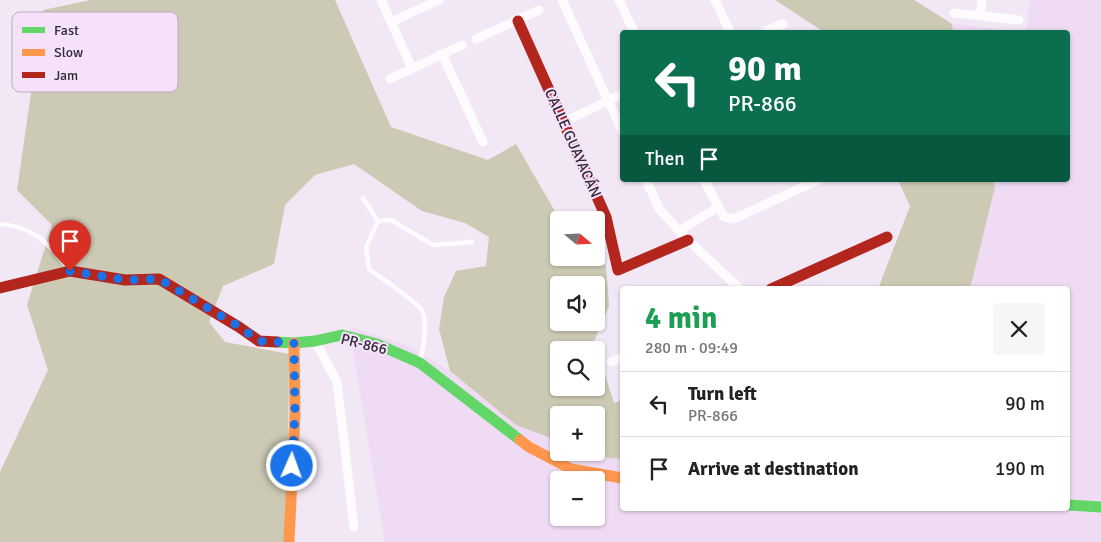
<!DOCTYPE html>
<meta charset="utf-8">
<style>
body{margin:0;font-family:Signika,sans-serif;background:#f6f6f6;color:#222;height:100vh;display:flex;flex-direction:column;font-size:19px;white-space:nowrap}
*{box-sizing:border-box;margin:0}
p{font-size:16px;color:#767676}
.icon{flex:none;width:28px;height:28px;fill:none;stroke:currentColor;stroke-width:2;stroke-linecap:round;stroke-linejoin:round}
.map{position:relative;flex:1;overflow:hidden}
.drawer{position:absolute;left:620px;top:286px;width:450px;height:225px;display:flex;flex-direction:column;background:#fff;border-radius:5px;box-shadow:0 1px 4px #0004}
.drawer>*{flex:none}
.top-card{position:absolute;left:620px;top:30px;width:450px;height:152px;border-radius:5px;box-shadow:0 1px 4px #0004;background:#0b6e4f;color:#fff;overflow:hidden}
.needle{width:32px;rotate:109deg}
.tools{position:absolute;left:550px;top:211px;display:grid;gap:10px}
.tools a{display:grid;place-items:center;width:55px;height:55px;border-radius:5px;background:#fff;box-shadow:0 1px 4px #0004;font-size:25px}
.pin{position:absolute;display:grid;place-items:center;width:42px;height:42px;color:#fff;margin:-51px -21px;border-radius:50% 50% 50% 0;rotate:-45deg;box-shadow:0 0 5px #0007}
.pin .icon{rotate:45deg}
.me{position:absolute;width:55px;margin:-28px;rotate:2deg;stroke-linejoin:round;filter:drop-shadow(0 0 4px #0008)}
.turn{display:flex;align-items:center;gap:18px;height:105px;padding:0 25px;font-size:22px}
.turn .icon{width:65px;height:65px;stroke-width:2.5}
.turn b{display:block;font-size:35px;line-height:42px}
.then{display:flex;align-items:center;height:48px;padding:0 25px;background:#0003;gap:10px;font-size:19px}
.round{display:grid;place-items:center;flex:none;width:52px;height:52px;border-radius:5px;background:#f6f6f6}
.overview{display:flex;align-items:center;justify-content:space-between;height:85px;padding:0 25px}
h1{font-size:30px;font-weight:700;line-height:38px;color:#1e9e55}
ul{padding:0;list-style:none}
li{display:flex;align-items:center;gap:15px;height:65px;padding:0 25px;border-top:1px solid #e0e0e0}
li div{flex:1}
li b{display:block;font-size:19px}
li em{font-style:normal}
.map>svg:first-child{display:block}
</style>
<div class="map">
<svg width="1101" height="542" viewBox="0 0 1101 542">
<rect width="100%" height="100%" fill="#f2e7f5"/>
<path fill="#efdbf3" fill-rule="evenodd" d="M1030 0H1101V542H385L349 326 405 345 450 371 516 425 559 441V452L589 453 600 457 622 459V509H1068V289H970L995 187 993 180H1068V32H1026ZM559 480H596V518H559Z
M951 23 1015 32H954Z"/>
<path fill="#ccc9b4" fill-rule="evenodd" d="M91 0H335L391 127 488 160 516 144 560 220H559V258L596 256 606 266 609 306 594 341 614 403 622 400V459L600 457 589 453 596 452V415H559V441L516 425 450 371 439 329 444 297 456 271 486 266 489 237 465 223 422 211 354 164 315 175 285 205 274 264 223 286 209 322 225 342 289 354 287 542H0V472L48 370 27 305 52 225 17 190 43 10ZM559 285H596V322H559ZM559 350H596V388H559Z
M775 0H914L951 23 954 32H824Z
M898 180H993L995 187 970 289H878L910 206Z"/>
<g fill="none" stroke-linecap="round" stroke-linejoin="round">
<path stroke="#fdfbfe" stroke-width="4.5" d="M363 198 378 221 366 247 369 269C379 277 417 301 422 311 428 322 423 349 420 362
M378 221 391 220 433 245 472 242
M0 224C34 227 48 242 67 268"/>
<path stroke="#fdfbfe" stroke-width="9" d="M381 0 412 68
M562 0 622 131
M619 0 634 32
M715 0 730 32
M954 13 1019 20
M980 15 982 0
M391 22 439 0
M764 32 783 24
M476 39 539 10
M442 54 483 142
M390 79 462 45
M564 122 622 94
M646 180 660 210 688 240 740 289
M704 180 724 217 734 219 818 180
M679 231 718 207
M315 341 337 382 354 527
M611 362 622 357"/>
<path stroke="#63d668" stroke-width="11" d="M277 342 294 343 315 341 342 335 377 344 420 363 520 440
M1068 505 1101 507"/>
<path stroke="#ff974d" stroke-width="11" d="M520 440 529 447 571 469 622 478
M289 542 295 414 294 343"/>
<path stroke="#b3261e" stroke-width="11" d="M518 21 606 217 618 270 688 240
M0 288 70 271 125 280 159 279 239 327 259 341 277 342
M771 289 887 237"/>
</g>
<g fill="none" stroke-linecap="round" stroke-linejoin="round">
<path stroke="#1a73e8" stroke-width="9" stroke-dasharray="0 16.2" d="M70 271 125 280 159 279 240 327 259 341 294 343 295 414 292 466"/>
</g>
<g text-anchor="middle" stroke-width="4" stroke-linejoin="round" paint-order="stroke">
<g font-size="15" fill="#312934" stroke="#f6e1fb">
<text transform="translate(573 143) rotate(66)" y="5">CALLE GUAYACÁN</text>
<text transform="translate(364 344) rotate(14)" y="5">PR-866</text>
</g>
</g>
<rect x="12" y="12" width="166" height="80" rx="8" fill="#f6e1fb" stroke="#bbaabf" stroke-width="1"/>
<rect x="22" y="27" width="23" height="6" fill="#63d668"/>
<rect x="22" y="49" width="23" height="7" fill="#ff974d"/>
<rect x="22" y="72" width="23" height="6" fill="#b3261e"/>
<g font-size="14" fill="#312934">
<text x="54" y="35">Fast</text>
<text x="54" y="57">Slow</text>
<text x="54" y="80">Jam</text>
</g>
</svg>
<div class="tools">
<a><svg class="needle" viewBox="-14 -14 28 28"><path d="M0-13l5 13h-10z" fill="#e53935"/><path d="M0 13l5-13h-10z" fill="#767676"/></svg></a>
<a><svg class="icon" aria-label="sound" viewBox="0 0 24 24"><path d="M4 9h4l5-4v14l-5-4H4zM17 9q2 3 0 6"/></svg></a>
<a><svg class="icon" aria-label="search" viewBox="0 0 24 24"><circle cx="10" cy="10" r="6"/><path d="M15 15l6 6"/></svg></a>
<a>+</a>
<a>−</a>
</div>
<div class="pin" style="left:70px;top:271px;background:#d93025"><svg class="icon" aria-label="arrive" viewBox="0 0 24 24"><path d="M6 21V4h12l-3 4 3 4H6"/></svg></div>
<svg class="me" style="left:292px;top:466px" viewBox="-20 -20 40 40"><circle r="17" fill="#1a73e8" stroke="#fff" stroke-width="3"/><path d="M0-11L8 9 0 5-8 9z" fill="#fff"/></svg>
<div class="top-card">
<div class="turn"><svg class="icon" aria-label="left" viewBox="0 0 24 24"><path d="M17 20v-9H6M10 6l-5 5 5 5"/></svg><div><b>90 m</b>PR-866</div></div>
<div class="then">Then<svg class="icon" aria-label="arrive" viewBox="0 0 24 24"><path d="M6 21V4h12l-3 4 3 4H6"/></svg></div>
</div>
<section class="drawer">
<div class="overview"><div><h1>4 min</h1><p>280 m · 09:49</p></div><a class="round"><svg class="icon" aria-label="close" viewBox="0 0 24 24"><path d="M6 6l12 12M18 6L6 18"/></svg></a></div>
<ul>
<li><svg class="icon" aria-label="left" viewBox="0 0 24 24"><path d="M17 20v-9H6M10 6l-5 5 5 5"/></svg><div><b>Turn left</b><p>PR-866</p></div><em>90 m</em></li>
<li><svg class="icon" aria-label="arrive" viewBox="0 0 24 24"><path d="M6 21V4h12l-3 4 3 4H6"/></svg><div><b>Arrive at destination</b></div><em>190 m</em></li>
</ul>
</section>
</div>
